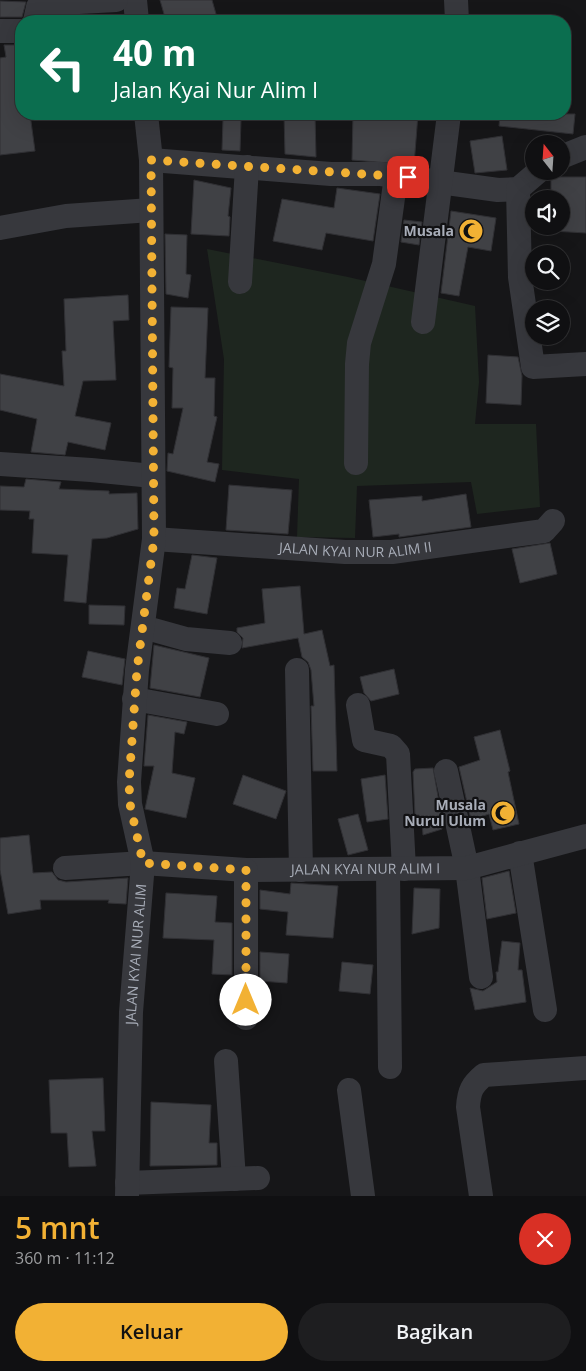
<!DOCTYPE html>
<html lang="id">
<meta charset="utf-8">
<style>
body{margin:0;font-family:"Open Sans",sans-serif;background:#1e1e20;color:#f1f3f6;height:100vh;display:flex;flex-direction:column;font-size:19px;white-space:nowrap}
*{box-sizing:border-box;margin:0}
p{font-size:16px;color:#9c9d9f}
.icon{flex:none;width:28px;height:28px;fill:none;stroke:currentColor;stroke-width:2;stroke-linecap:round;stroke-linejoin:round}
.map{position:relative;height:1196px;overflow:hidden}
.drawer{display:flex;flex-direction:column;background:#101012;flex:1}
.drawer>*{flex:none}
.guide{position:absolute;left:15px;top:15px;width:556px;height:105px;border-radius:20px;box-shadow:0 5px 20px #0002,0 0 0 1px #303032;background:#0b6e4f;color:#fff;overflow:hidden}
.needle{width:32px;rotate:343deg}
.controls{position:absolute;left:525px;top:135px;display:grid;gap:10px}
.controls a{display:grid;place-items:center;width:45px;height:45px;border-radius:50%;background:#101012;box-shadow:0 5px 20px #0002,0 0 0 1px #303032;font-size:25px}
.pin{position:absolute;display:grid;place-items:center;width:42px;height:42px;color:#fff;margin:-21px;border-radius:10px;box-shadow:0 2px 8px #0006}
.me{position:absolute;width:55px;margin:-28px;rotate:0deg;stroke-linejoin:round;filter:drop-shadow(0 0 4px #0008)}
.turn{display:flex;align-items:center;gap:18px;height:105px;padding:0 15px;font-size:22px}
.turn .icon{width:65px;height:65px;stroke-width:2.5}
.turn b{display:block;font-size:35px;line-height:42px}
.round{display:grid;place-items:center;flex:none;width:52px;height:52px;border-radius:26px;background:#1e1e20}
.overview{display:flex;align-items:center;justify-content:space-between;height:85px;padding:0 15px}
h1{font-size:30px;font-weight:600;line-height:38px;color:#f2b134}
.primary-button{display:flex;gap:10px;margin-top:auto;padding:10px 15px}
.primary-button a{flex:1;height:58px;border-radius:30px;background:#f2b134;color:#111;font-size:20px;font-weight:600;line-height:58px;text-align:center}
.primary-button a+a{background:#1e1e20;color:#f1f3f6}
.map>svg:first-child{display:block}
</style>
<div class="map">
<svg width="586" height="1196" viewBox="0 0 586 1196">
<rect width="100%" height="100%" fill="#161618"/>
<path fill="#1e261f" d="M207 249 348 277 475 306 479 382 475 424H536L540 507 477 514 471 482 357 486 355 538 297 537 299 479 222 470 224 359Z"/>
<path fill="#404145" stroke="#303034" d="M160 0H212L216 14 203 18 204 21H166Z
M0 1 26 2 22 17H0Z
M4 45H21V114H30L35 151 0 155V58L6 57Z
M284 114H315L316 157 285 154Z
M353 114H418L414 165 352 160Z
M500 114H575L573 134 499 126Z
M223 119 241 120 240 151 222 150Z
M502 136 507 170 475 173 470 141Z
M551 177H586V233L552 231 551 226H561V199H551Z
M194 180 231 188 228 216 230 217 229 236 191 234Z
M337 188 380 194 373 241 326 233 322 250 273 241 282 199 334 208Z
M451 211 496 218 491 251 468 247 459 296 441 293Z
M404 220 422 222 419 245 401 242Z
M165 234 187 235 186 274 191 275 188 298 166 294Z
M128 295 129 320 113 321 116 380 83 381 75 416 111 423 105 450 68 442 65 455 31 452 37 419 0 410V374L64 386 62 351H66L64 299Z
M171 307 208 308 205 378H215L214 416 217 417 207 462 219 464 215 482 167 471 168 453 173 454 183 408H172L173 368 169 367Z
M488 355 518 357 522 376 521 405 486 403Z
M26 479 61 482 59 489 109 491V494L137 493 138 529 107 538 92 539 86 603 64 601 68 555 32 553 34 519H29L30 511 0 510V486L24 487Z
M229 485 292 490 288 534 226 530Z
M466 494 471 527 399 537V534L373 537 369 500 422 496V501Z
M550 543 557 574 520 583 512 549Z
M192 555 217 558 207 614 174 608 177 588 185 589Z
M300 586 304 634 322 630 330 666 334 665 337 771H313L311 706H314L311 670 308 662 302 657 298 638 242 648 243 638 237 632V628L265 623 262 589Z
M89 605 125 606 124 625 89 624Z
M154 645 209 658 200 697 150 688Z
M88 651 125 659 122 685 82 677Z
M394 669 399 694 371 701 364 693 360 677Z
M148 715 187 722 184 734 175 732 172 773 195 778 186 818 145 809 154 766H144Z
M500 730 510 771 508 772 519 824 493 830 489 814 471 820 459 767 480 760 474 737Z
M433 768 442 819V829L423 835 422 821 420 822 419 815H415L413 772 415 769Z
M243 775 286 791 276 819 233 804Z
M385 775 388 819 367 822 361 779Z
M358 814 368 850 348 855 338 819Z
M29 835 33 873 52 872 58 880 66 882 128 878 126 904 108 903 109 900H40L41 909 8 914 0 870V838Z
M509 871 516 913 487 919 482 878Z
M291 883 338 886 333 938 286 935 288 912 260 909V890L290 894Z
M414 888 440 889 439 928 412 934Z
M166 893 217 896 215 922 232 923V975L212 974 214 940 163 938Z
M502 941 520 943 518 970H522L526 1002 475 1010 470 988 483 991 497 982 496 972H498Z
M260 952 289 954 287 983 260 981Z
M342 962 373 965 370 994 339 991Z
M103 1078 105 1131H92L96 1166 69 1167 67 1133H51L49 1080Z
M151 1102 211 1105 209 1143H217V1165L150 1166Z"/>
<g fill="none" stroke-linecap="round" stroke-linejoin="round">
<g stroke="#37383d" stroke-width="24">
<path d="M135 0 137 21"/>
<path d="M456 0 457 21"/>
<path d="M35 21 38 7 42 4 116 0"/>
<path d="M0 31H21"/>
<path d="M561 157 586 147"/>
<path d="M151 160 331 174H381L498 190 518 189 539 171"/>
<path d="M518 189 520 277 533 367 586 364"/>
<path d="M0 228 66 216 151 210"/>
<path d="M240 282 247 167"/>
<path d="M423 322 449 114"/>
<path d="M356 463 357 364 359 343 384 264 396 176"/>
<path d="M0 464 91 470 153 476"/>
<path id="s1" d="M154 539 345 552H392L544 531 553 521"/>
<path d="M143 627 186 639 230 643"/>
<path d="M297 670 301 870"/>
<path d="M134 699 217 714"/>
<path d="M358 705 364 740 391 746 398 754 404 869"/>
<path d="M446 771 467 868 481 977"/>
<path d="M520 853 545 1010"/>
<path id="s2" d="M65 868 143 863 246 870 467 868 586 836"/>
<path d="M388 870 390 1067"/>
<path d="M246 1018V870"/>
<path d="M226 1061 234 1179"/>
<path d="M349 1090 363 1196"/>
<path d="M127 1183 258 1178"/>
<path id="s3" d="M127 1196 131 1012 143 863 130 804 129 782 137 670 154 539 151 160 146 114"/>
<path d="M481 1196 468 1107C469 1091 472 1085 484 1075L586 1068"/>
</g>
</g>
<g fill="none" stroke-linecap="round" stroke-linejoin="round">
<path stroke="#f2b134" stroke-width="9" stroke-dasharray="0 16.2" d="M246 1000V870L143 863 130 804 129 782 137 670 154 539 151 160 408 177"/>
</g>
<defs>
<symbol id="mosque-disc" viewBox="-11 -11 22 22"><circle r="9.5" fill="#f2b134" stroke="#111113"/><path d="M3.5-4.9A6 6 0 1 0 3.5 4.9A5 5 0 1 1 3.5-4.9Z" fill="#111"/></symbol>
</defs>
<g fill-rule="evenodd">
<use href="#mosque-disc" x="457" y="217" width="28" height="28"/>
<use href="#mosque-disc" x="489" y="799" width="28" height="28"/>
</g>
<g text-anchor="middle" stroke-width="4.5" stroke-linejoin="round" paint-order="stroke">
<g font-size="14" font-weight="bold" fill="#a8adb8" stroke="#111113" text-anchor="end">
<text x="454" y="236">Musala</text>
<text x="486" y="810">Musala<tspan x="486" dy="16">Nurul Ulum</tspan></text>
</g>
<g font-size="14" fill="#a8adb8" stroke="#111113">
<text dy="5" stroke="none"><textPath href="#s1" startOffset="202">JALAN KYAI NUR ALIM II</textPath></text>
<text dy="5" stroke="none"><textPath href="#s2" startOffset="301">JALAN KYAI NUR ALIM I</textPath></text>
<text dy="5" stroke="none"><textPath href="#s3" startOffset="242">JALAN KYAI NUR ALIM</textPath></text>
</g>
</g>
</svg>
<div class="controls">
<a><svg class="needle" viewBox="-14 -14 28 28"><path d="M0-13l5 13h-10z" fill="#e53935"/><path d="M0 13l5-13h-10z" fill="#9c9d9f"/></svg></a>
<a><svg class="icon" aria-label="sound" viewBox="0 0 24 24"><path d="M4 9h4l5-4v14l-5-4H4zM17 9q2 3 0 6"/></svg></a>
<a><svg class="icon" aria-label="search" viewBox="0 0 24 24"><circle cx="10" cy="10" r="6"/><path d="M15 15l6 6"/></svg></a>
<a><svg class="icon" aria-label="layers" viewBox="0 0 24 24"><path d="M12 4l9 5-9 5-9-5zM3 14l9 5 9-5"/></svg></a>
</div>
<div class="pin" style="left:408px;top:177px;background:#d93025"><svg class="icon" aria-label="arrive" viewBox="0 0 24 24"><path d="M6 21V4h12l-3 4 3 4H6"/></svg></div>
<svg class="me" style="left:246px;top:1000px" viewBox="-20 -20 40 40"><circle r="19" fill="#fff"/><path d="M0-13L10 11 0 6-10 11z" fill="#f2b134"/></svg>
<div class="guide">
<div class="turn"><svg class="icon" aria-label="left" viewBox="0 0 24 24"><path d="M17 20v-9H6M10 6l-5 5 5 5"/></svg><div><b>40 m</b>Jalan Kyai Nur Alim I</div></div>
</div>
</div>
<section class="drawer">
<div class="overview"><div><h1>5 mnt</h1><p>360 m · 11:12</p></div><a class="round" style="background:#d93025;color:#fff"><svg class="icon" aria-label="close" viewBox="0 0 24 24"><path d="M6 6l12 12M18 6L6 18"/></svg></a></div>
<div class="primary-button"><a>Keluar</a><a>Bagikan</a></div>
</section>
